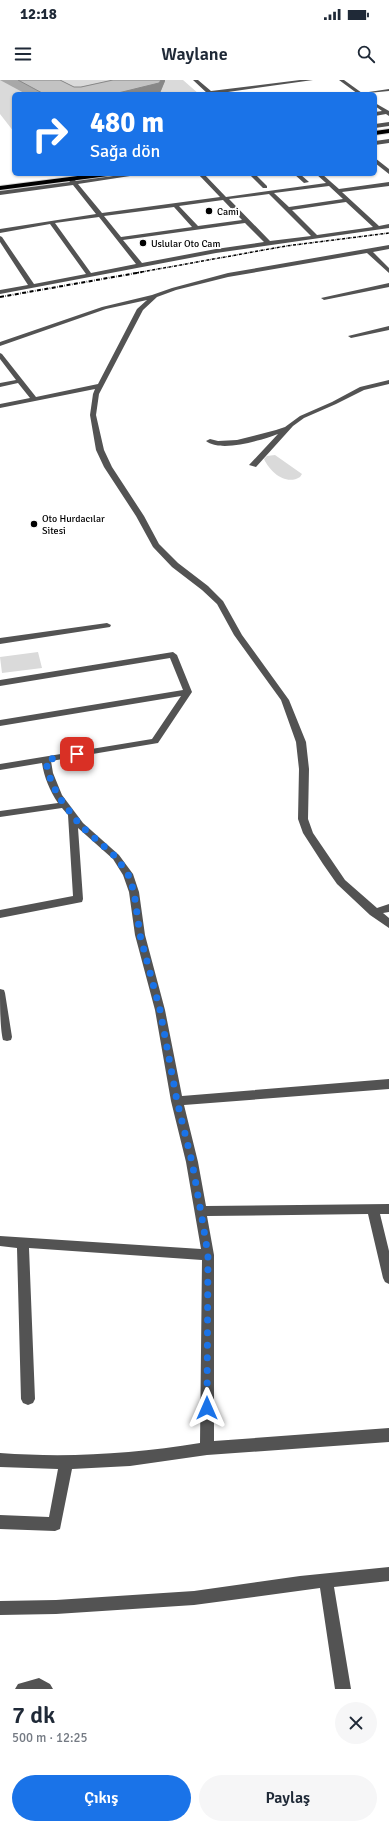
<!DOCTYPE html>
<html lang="tr">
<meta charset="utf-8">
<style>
body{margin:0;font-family:Signika,sans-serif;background:#f6f6f7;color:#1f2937;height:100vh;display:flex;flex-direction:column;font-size:15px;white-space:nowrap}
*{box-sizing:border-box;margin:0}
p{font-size:13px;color:#747a83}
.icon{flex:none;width:22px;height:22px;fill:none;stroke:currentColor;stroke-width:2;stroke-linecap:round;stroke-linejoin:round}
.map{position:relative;height:1609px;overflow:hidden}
.details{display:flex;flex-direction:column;background:#fff;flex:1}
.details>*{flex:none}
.guide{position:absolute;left:12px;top:12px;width:365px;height:84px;border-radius:6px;box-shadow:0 1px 3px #0004;background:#1a73e8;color:#fff;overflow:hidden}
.pin{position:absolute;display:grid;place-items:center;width:34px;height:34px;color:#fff;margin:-17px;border-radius:8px;box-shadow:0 2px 6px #0006}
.me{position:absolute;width:44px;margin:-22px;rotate:0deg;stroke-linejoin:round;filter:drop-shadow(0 0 3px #0008)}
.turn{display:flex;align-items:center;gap:14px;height:84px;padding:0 12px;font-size:18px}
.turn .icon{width:52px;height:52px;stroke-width:2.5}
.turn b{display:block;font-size:28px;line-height:34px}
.round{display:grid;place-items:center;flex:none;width:42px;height:42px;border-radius:21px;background:#f6f6f7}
.head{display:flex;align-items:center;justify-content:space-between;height:68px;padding:0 12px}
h1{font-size:24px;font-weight:600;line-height:30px}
.cta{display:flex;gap:8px;margin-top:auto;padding:8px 12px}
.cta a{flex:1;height:46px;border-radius:24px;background:#1a73e8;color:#fff;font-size:16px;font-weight:600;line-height:46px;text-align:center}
.cta a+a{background:#f6f6f7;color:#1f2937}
.status{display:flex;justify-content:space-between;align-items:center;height:28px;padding:0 20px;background:#fff;direction:ltr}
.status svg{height:11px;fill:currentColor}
header{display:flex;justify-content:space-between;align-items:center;height:52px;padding:0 12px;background:#fff;font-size:18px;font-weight:600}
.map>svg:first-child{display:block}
</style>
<div class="status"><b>12:18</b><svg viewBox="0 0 49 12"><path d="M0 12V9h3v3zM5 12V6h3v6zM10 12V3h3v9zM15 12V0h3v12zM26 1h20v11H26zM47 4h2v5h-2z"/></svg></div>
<header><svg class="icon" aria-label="menu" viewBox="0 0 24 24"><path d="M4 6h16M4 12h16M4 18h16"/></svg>Waylane<svg class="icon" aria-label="search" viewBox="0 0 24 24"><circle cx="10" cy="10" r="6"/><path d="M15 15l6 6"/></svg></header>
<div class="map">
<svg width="389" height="1609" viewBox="0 0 389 1609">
<rect width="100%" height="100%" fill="#fff"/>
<path fill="#dadada" d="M0 0H183L199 14H14V52L0 34Z
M275 375 302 394 300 397C286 406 270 392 264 379L267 376Z
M38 572 42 588 2 593 0 577Z"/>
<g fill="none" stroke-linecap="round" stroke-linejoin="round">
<defs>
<path id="highway" d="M389 49V53L375 55V51Z
M93 94H111L108 96 0 110V106Z"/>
</defs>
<use href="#highway" stroke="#dbdbdb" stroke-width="2"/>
<path fill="#535353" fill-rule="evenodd" d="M193 0H198L211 11 300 0H313L214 14H208Z
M339 0H344L362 13 389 9V11L358 14Z
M375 23 389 31V36L386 34 375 36V32L382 31 375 26Z
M389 42V46L375 48V44Z
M389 59V63L375 65V61Z
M375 78 389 89V94L375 83Z
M128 94H143L78 104 102 133 220 117 198 94H204L226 117 326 103 316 94H322L339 109 389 102V106L342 112 379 146 389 144V148L216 173 0 214V210L28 205 0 162V156L2 157 34 204 86 194 50 144 0 153V149L96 134 73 105 0 115V111L70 102 68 99 71 97 76 101ZM329 106 343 119 289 127 274 113ZM269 114 311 156 270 161 229 119ZM223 120 242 140 198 146 179 126ZM346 122 373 147 317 155 292 130ZM174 127 192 147 121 157 104 136ZM99 137 136 184 91 193 55 143ZM245 143 264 162 216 169 142 183 123 160Z
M249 94H255L267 106V108H263Z
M294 94H300L309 102 304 103Z
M389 165V169L373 172 389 188V193L367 173 228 197 176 210 157 217 143 230 99 314 96 335 104 370 112 387 144 436 159 464 178 483 208 506 223 521 242 555 289 620 306 662 309 689 308 739 313 753 345 800 377 828 389 824V832L383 833 389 838V848L370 835 337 804 323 784 303 753 298 739 299 689 296 662 281 620 234 555 217 524 202 510 172 487 153 467 136 436 104 387 96 370 90 335 93 314 95 309 0 328V324L30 318 18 303 0 307V303L16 300 0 279V273L2 274 36 317 98 304 137 229 147 220 106 229 0 266V262L102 227 152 215 172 208 228 193Z
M389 203V207L324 220 321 218Z
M389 246V250L351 258 348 256Z
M389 300V304L364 310 336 324 304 338 293 346 256 387 249 385 278 354C262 360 221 373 206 361L210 359 218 361 237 360 276 350 285 347 300 336 332 322 360 307Z
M107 543 111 545 110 547 0 564V558Z
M173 572 177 575 192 612 158 663 51 681 53 693 62 715 83 743 119 775 133 794 139 812 145 855 165 930 182 1016 389 999V1009L184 1025 198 1082 206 1126 389 1124V1134H380L389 1171V1204L385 1202 383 1198 368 1134 207 1136 214 1175V1361L389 1348V1362L207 1375 130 1386 72 1389 60 1449 55 1451 0 1449V1435L49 1437 58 1389 0 1387V1373C67 1378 133 1374 200 1363L202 1180 29 1168 35 1319 33 1323 28 1325 23 1323 21 1319 17 1168 0 1166V1156L201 1169 186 1082 171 1021 155 930 135 855 129 812 123 795 113 779 78 748 83 819 82 822 0 838V830L73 816 68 735 62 728 0 737V731L58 723C50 711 44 697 42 683L0 690V684L152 659 181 616 0 646V640L183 610 170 578 0 606V600Z
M0 909 4 910 5 913 12 957 11 960 7 961 3 960C0 948 0 923 0 909Z
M389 1487V1501L334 1507 351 1609H335L320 1508 194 1525 56 1534 0 1535V1521L56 1520 194 1511 300 1496Z
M39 1598 50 1604 53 1609H15L18 1604Z"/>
<use href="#highway" fill="#000" fill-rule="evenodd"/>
<path stroke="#000" stroke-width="1.5" stroke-dasharray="3 1 0.5 1" stroke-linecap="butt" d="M136 193 286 166 389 153"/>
<path stroke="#000" stroke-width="2" stroke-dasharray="4 1.5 0.5 1.5" stroke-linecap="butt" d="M0 217 142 192"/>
</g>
<path fill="#a8a8a8" d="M0 0H60L74 7H81L113 0H165V1L160 13 156 14H26Z"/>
<path fill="#888" d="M161 0H165V1L160 13 156 14H114Z"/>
<path fill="#c3c3c3" stroke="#888" d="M18 0H60L74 7H81L113 0H161L159 3 114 14H44Z"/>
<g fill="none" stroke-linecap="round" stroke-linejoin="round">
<path stroke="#1a73e8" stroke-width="7" stroke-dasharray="0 12.6" d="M77 674 46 680 48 693 58 716 80 745 116 777 128 794 134 812 140 855 160 930 177 1021 192 1082 203 1144 208 1175 207 1328"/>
</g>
<g fill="#000" stroke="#fff" stroke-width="1.5">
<circle cx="209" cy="131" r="4"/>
<circle cx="143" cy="163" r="4"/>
<circle cx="34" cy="444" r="4"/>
</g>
<g text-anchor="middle" stroke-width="4" stroke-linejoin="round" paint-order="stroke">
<g font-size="10" fill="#000" stroke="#fff" text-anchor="start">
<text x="217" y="135">Cami</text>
<text x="151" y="167">Uslular Oto Cam</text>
<text x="42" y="442">Oto Hurdacılar<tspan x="42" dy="12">Sitesi</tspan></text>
</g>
</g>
</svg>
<div class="pin" style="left:77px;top:674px;background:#d93025"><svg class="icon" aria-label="arrive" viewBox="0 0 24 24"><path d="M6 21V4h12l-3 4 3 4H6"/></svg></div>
<svg class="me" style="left:207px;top:1328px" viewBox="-20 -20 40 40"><path d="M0-17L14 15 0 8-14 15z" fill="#1a73e8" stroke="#fff" stroke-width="4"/></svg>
<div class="guide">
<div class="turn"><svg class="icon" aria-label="right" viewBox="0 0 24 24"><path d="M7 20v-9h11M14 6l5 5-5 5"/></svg><div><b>480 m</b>Sağa dön</div></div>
</div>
</div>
<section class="details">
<div class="head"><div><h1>7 dk</h1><p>500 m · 12:25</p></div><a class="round"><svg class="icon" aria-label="close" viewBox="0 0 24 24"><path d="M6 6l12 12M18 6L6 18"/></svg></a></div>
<div class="cta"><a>Çıkış</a><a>Paylaş</a></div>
</section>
